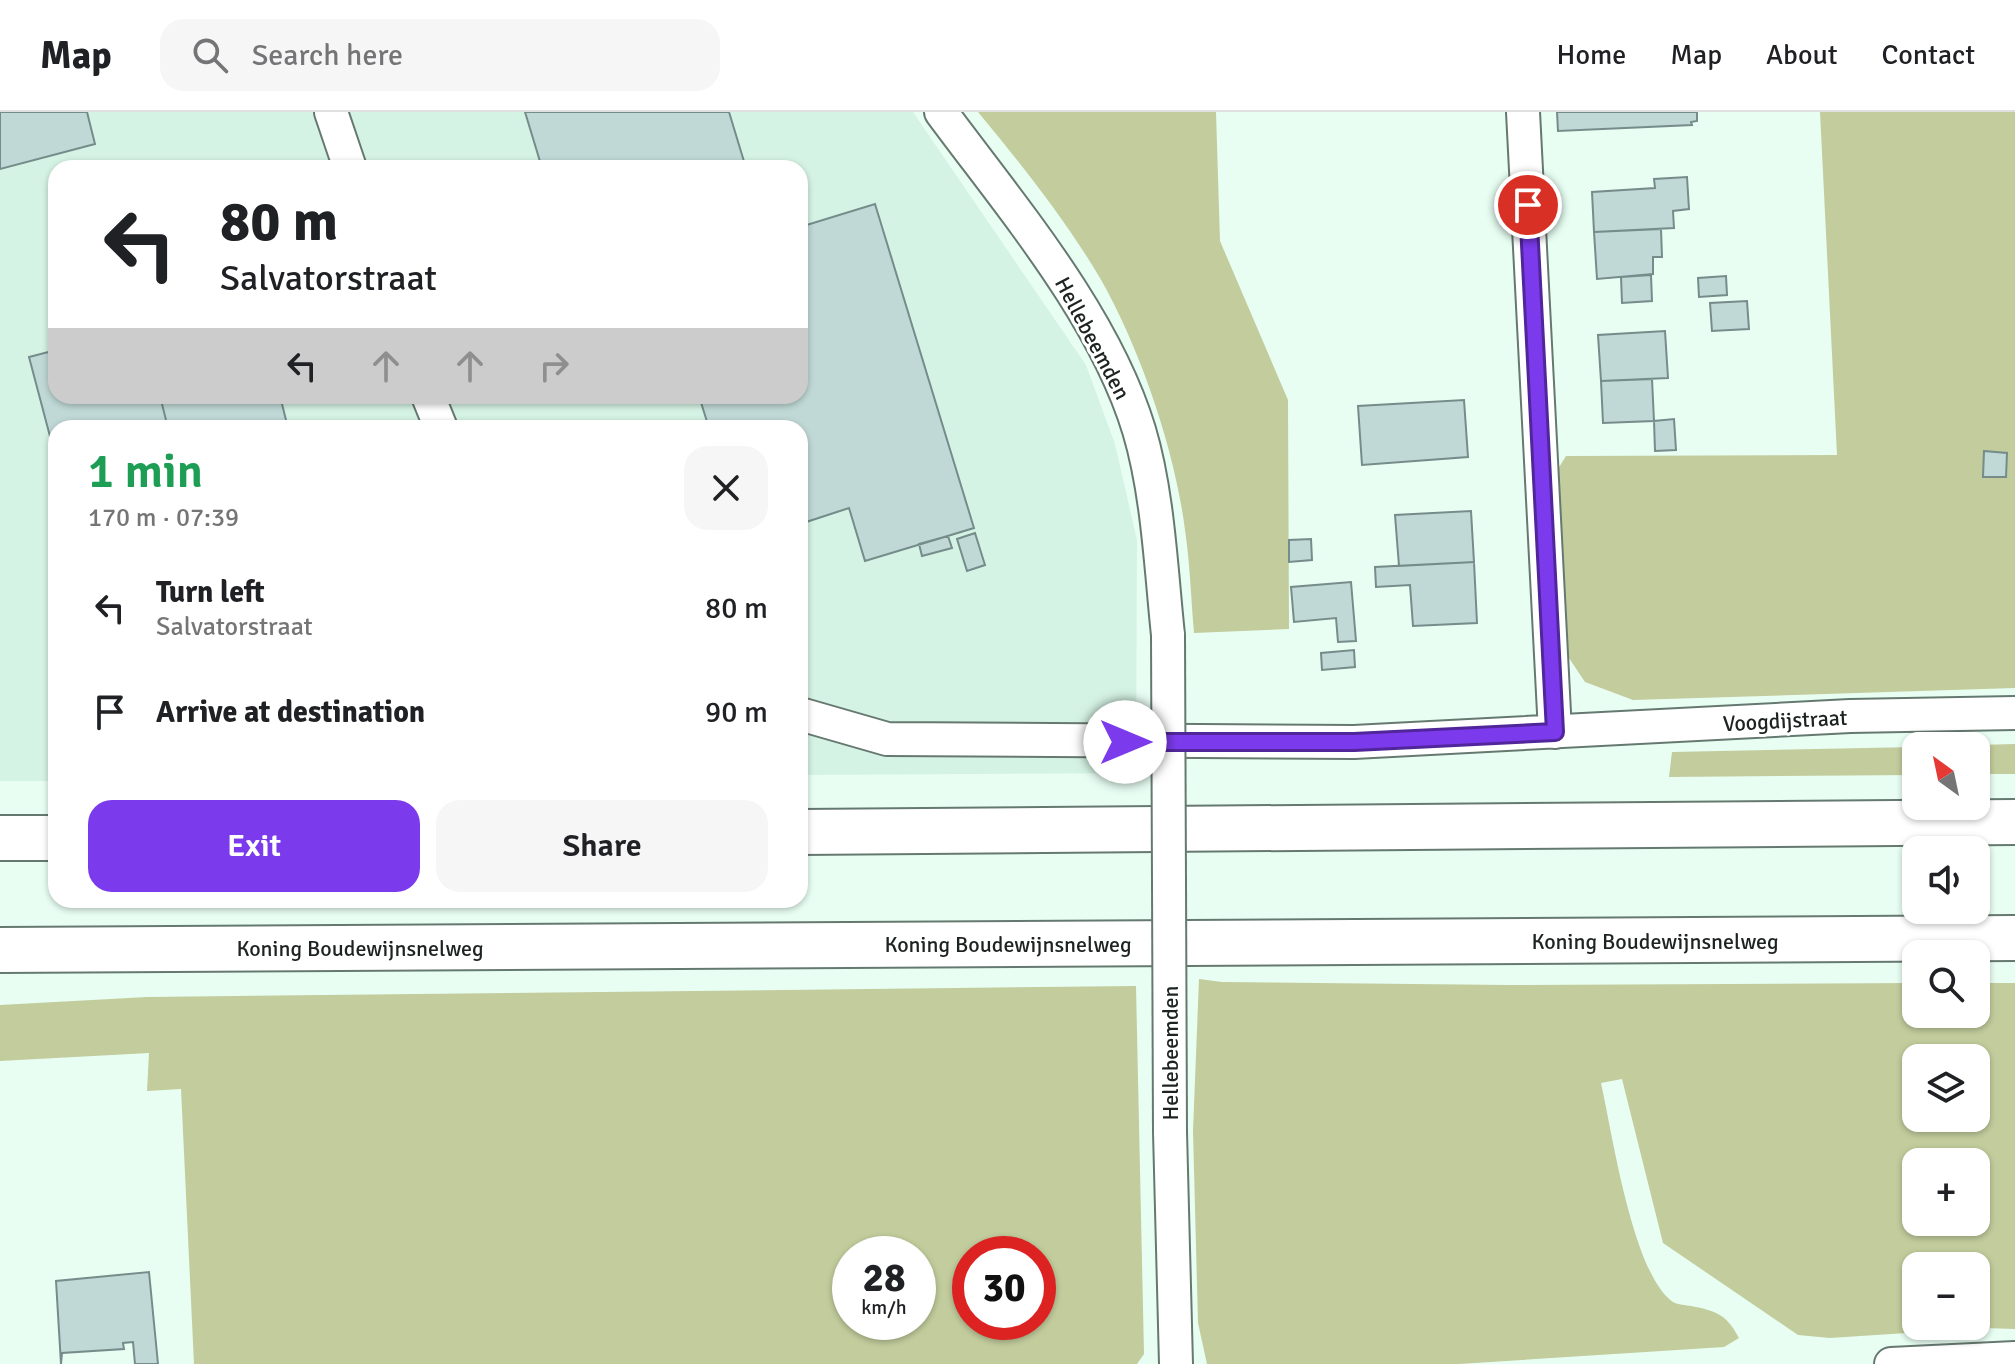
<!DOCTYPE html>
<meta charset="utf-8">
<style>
body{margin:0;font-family:Signika,sans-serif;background:#f6f6f6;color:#202124;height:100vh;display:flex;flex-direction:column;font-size:30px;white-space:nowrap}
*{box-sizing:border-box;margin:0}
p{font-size:26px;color:#757577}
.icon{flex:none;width:44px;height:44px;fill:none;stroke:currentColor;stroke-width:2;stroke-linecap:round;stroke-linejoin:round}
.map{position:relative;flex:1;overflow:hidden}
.drawer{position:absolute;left:48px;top:308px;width:760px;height:488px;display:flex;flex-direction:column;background:#fff;border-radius:24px;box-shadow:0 2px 6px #0004}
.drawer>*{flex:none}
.top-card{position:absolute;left:48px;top:48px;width:760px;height:244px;border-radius:24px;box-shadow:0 2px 6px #0004;background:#fff;color:#202124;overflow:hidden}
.needle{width:52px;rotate:327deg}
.fabs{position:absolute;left:1902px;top:620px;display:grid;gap:16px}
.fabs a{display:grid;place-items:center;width:88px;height:88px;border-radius:16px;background:#fff;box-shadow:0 2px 6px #0004;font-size:40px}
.speed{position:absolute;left:832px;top:1124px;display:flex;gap:16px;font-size:40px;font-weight:700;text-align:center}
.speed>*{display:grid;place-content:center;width:104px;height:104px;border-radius:50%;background:#fff;box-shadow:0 2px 6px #0004;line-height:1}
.speed small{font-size:20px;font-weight:400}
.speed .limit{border:12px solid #d22;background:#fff;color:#111}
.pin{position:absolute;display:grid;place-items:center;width:68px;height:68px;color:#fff;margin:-34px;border:4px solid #fff;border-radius:50%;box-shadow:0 2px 8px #0007}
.me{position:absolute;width:88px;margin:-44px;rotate:90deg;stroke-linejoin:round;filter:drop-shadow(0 0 6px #0008)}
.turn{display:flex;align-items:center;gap:28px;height:168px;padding:0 40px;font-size:36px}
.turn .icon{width:104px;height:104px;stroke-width:2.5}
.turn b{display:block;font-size:56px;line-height:68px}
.lanes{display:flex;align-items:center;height:76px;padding:0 40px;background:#0003;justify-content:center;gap:40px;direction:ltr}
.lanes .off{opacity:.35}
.round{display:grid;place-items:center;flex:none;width:84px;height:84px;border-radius:24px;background:#f6f6f6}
.headline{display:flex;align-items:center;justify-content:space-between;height:136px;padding:0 40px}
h1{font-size:48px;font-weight:600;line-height:60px;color:#1e9e55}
.primary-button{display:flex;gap:16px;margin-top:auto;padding:16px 40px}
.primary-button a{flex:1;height:92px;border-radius:24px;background:#7c3aed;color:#fff;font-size:32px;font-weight:600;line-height:92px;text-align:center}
.primary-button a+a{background:#f6f6f6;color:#202124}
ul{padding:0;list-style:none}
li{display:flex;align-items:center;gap:24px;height:104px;padding:0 40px}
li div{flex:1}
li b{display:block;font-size:30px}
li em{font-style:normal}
header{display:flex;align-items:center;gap:48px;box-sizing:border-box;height:112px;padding:0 40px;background:#fff;border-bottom:2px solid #e0e0e0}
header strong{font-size:38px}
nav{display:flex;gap:44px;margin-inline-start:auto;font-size:28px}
.search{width:560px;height:72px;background:#f6f6f6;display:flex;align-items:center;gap:20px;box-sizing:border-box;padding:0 28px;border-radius:24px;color:#757577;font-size:30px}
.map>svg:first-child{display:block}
</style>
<header>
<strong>Map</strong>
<div class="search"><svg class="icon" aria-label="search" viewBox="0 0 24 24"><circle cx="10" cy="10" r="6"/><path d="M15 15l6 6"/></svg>Search here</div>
<nav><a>Home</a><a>Map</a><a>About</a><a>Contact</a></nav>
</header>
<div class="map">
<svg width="2015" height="1252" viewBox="0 0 2015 1252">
<rect width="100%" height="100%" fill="#e8fef3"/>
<path fill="#d5f3e4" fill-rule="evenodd" d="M0 0H913L1086 253 1115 332 1137 428 1136 661 800 663V316H56V669H0ZM56 56H800V284H56Z"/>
<path fill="#c2cc9c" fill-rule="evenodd" d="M978 0H1216L1220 129 1288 288 1289 517 1194 521C1191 486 1190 452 1185 418 1175 338 1140 236 1100 166 1065 107 1022 53 978 0Z
M1820 0H2015V576L1633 588 1585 570 1567 543 1553 365 1566 344 1837 343Z
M2015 632V662H1976V634H1939Z
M1916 635V663L1669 665 1672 640Z
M1199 867 1222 870 1509 873 1916 871V902H1976V871H2015V1217L1983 1216 1830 1226 1798 1223 1663 1131 1622 967 1601 971C1612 1020 1633 1163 1673 1190 1678 1193 1686 1193 1691 1194 1717 1199 1727 1203 1739 1226L1724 1235 1459 1252H1207L1198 1211 1193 1019ZM1916 946H1976V1006H1916ZM1976 1050V1110H1916V1050ZM1976 1154V1214H1916V1154Z
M1136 874 1144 1242 1137 1252H194L181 977 147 979 149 941 0 949V893L147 885ZM918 1142V1210H850V1142ZM970 1142H1038V1210H970Z"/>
<path fill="#c0d9d6" stroke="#758c8a" stroke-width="2" d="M0 0H87L95 32 0 57Z
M525 0H729L746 56H542Z
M1557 0H1697V9L1691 10 1692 13 1558 19Z
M1687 65 1689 97 1673 99 1674 116 1594 120 1592 80 1655 76 1654 67Z
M875 92 974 416 865 449 849 396 800 412V316H709L699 284H800V115Z
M1661 117 1662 145H1653V162L1597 167 1594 120Z
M1651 163 1652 189 1622 191 1621 165Z
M1726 164 1727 183 1699 185 1698 166Z
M1747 189 1749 217 1712 219 1710 191Z
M1665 219 1668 266 1601 269 1598 223Z
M56 238V284H160L168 316H56V347L29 245Z
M1652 267 1654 309 1603 311 1601 269Z
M160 284H280L288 316H168Z
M1464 288 1468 345 1362 353 1358 294Z
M1674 307 1676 338 1655 339 1654 309Z
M1984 339 2007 341 2006 365H1983Z
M1471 399 1474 450 1399 454 1395 403Z
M975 421 985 453 967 459 957 427Z
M948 424 952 436 922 444 919 432Z
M1311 427 1312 448 1289 450V428Z
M1474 450 1477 511 1413 514 1410 473 1376 475 1375 455Z
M1351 470 1356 529 1338 530 1336 506 1294 510 1291 475Z
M1354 538 1355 555 1322 558 1321 541Z
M149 1160 158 1252H135L133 1230 123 1231 124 1237 62 1241 61 1252 56 1169Z"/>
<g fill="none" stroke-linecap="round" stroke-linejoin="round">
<defs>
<path id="minor" d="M331 0 350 56
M941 0C1012 96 1104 203 1139 318 1158 381 1161 457 1168 523
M1523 0 1555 620
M428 284 441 316
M800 602 887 627 1354 630 1850 604 2015 601
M1170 1020 1176 1252
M1891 1252 2015 1246"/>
<path id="motorway" d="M800 720 2015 710
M0 726H56
M0 838 2015 826"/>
</defs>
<use href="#minor" stroke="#667970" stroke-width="36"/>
<use href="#motorway" stroke="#667970" stroke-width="48"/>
<use href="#minor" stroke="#fff" stroke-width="32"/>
<use href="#motorway" stroke="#fff" stroke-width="44"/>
<defs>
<path id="minor-bridge" d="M1168 523 1170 1020"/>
</defs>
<use href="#minor-bridge" stroke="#667970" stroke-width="36" stroke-linecap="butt"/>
<use href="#minor-bridge" stroke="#fff" stroke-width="32"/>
</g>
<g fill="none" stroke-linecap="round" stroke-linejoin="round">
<defs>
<path id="route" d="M1125 630H1354L1555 620 1528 93"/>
</defs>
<use href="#route" stroke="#51269a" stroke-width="20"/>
<use href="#route" stroke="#7c3aed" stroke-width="14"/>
</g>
<g text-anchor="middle" stroke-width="6" stroke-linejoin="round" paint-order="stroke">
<g font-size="22" fill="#1c2320" stroke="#fff">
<text transform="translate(1093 226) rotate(62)" y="8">Hellebeemden</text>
<text transform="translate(1785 608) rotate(-3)" y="8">Voogdijstraat</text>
<text x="1655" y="837">Koning Boudewijnsnelweg</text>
<text x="1008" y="840">Koning Boudewijnsnelweg</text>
<text x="360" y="844">Koning Boudewijnsnelweg</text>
<text transform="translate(1170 941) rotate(-90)" y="8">Hellebeemden</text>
</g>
</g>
</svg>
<div class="fabs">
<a><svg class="needle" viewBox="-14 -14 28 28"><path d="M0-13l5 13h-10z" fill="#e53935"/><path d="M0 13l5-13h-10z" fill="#757577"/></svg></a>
<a><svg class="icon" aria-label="sound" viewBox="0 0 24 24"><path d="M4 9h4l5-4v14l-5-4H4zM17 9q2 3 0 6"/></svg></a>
<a><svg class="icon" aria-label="search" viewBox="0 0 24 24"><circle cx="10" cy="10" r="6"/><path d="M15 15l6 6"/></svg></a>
<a><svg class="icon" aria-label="layers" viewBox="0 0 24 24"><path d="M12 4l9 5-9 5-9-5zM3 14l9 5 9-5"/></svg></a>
<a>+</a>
<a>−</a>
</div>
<div class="speed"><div>28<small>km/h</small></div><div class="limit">30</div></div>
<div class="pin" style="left:1528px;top:93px;background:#d93025"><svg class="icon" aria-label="arrive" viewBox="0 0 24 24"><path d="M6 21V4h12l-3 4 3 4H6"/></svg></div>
<svg class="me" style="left:1125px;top:630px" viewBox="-20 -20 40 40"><circle r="19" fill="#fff"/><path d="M0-13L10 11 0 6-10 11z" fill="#7c3aed"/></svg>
<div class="top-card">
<div class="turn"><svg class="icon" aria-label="left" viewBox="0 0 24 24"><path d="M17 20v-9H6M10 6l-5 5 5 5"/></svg><div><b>80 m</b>Salvatorstraat</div></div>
<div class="lanes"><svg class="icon" aria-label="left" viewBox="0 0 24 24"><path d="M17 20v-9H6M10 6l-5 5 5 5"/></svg><svg class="icon off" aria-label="ahead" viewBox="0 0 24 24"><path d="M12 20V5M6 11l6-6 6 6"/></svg><svg class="icon off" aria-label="ahead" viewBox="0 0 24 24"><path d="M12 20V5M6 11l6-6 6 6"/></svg><svg class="icon off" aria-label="right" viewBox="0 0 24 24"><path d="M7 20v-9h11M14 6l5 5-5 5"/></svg></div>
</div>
<section class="drawer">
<div class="headline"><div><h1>1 min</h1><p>170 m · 07:39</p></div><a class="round"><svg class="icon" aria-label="close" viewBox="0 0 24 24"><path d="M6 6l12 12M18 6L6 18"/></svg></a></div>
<ul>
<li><svg class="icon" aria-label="left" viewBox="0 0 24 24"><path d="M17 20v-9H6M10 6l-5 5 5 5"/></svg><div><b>Turn left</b><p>Salvatorstraat</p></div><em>80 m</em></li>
<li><svg class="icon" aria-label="arrive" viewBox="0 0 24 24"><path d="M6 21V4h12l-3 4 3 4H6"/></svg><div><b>Arrive at destination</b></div><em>90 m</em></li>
</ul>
<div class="primary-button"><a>Exit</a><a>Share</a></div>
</section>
</div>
